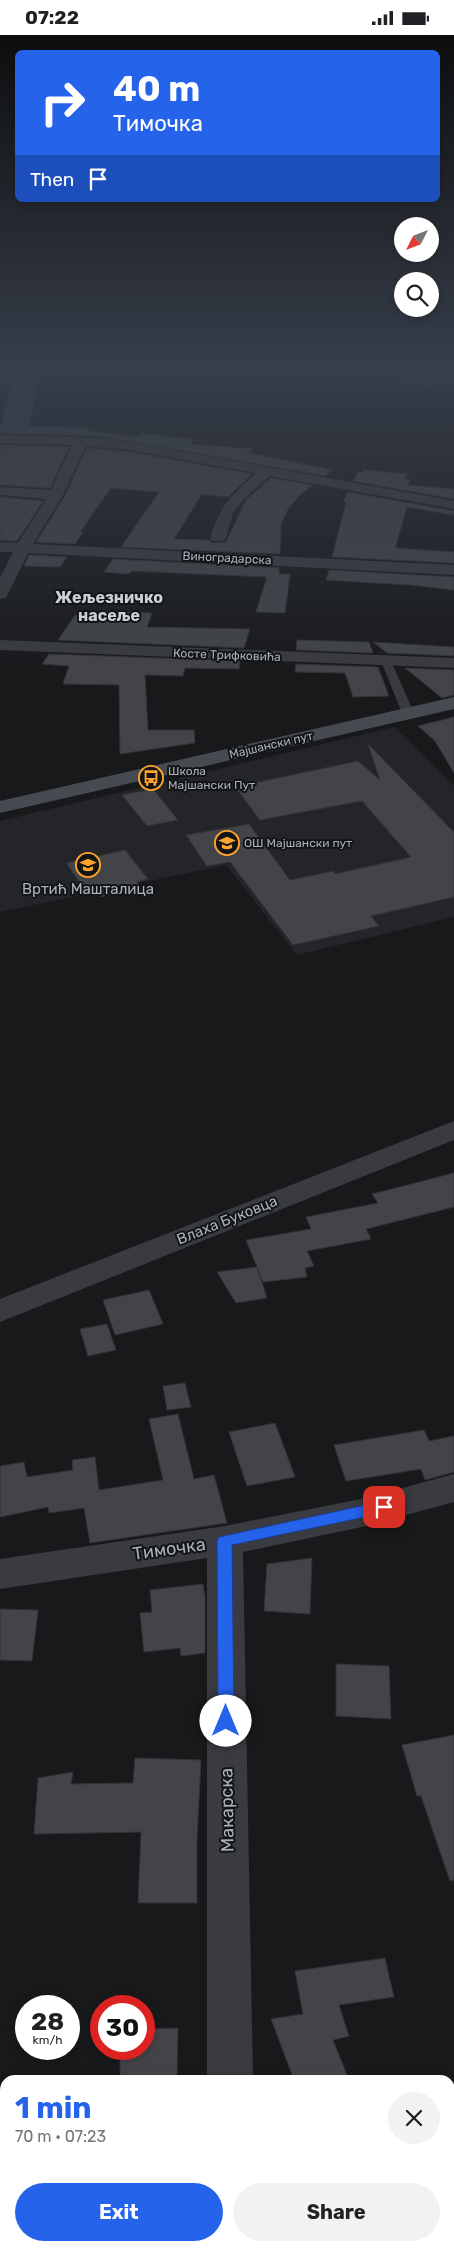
<!DOCTYPE html>
<meta charset="utf-8">
<style>
body{margin:0;font-family:Rubik,sans-serif;background:#f2f2f2;color:#202124;height:100vh;display:flex;flex-direction:column;font-size:19px;white-space:nowrap}
*{box-sizing:border-box;margin:0}
p{font-size:16px;color:#757577}
.icon{flex:none;width:28px;height:28px;fill:none;stroke:currentColor;stroke-width:2;stroke-linecap:round;stroke-linejoin:round}
.map{position:relative;flex:1;overflow:hidden}
.details{position:absolute;left:0px;top:2040px;width:455px;height:176px;display:flex;flex-direction:column;background:#fff;border-radius:15px 15px 0 0;box-shadow:0 2px 8px #0003}
.details>*{flex:none}
.hud{position:absolute;left:15px;top:15px;width:425px;height:152px;border-radius:8px;box-shadow:0 2px 8px #0003;background:#2563eb;color:#fff;overflow:hidden}
.needle{width:32px;rotate:228deg}
.tools{position:absolute;left:394px;top:182px;display:grid;gap:10px}
.tools a{display:grid;place-items:center;width:45px;height:45px;border-radius:50%;background:#fff;box-shadow:0 2px 8px #0003;font-size:25px}
.speed{position:absolute;left:15px;top:1960px;display:flex;gap:10px;font-size:25px;font-weight:700;text-align:center}
.speed>*{display:grid;place-content:center;width:65px;height:65px;border-radius:50%;background:#fff;box-shadow:0 2px 8px #0003;line-height:1}
.speed small{font-size:12px;font-weight:400}
.speed .limit{border:8px solid #d22;background:#fff;color:#111}
.pin{position:absolute;display:grid;place-items:center;width:42px;height:42px;color:#fff;margin:-21px;border-radius:10px;box-shadow:0 2px 8px #0006}
.me{position:absolute;width:55px;margin:-28px;rotate:0deg;stroke-linejoin:round;filter:drop-shadow(0 0 4px #0008)}
.turn{display:flex;align-items:center;gap:18px;height:105px;padding:0 15px;font-size:22px}
.turn .icon{width:65px;height:65px;stroke-width:2.5}
.turn b{display:block;font-size:35px;line-height:42px}
.then{display:flex;align-items:center;height:48px;padding:0 15px;background:#0003;gap:10px;font-size:19px}
.round{display:grid;place-items:center;flex:none;width:52px;height:52px;border-radius:26px;background:#f2f2f2}
.headline{display:flex;align-items:center;justify-content:space-between;height:85px;padding:0 15px}
h1{font-size:30px;font-weight:700;line-height:38px;color:#2563eb}
.action{display:flex;gap:10px;margin-top:auto;padding:10px 15px}
.action a{flex:1;height:58px;border-radius:30px;background:#2563eb;color:#fff;font-size:20px;font-weight:700;line-height:58px;text-align:center}
.action a+a{background:#f2f2f2;color:#202124}
.status{display:flex;justify-content:space-between;align-items:center;height:35px;padding:0 25px;background:#fff;direction:ltr}
.status svg{height:14px;fill:currentColor}
.map>svg:first-child{display:block}
</style>
<div class="status"><b>07:22</b><svg viewBox="0 0 49 12"><path d="M0 12V9h3v3zM5 12V6h3v6zM10 12V3h3v9zM15 12V0h3v12zM26 1h20v11H26zM47 4h2v5h-2z"/></svg></div>
<div class="map">
<svg width="454" height="2216" viewBox="0 0 454 2216">
<rect width="100%" height="100%" fill="#18191b"/>
<path fill="#242528" d="M394 692 454 750V882L297 920 226 830 0 877V786Z"/>
<path fill="#424448" stroke="#323337" d="M396 330 454 331V342Z
M377 338 454 354V355L376 342Z
M0 340 38 342 29 391 90 393 88 396 136 402 141 398 194 405 190 409 252 414 249 418 332 435 325 441 101 401 0 398V388H2L12 350H0Z
M0 410 69 412 50 453 0 450Z
M87 413 130 417 252 439 228 462 202 459 174 504 209 505 212 508 226 507 246 465 271 443 312 450 300 460 288 474 281 489 280 519 121 512 159 457 111 453 80 497H83L75 509 36 507 65 461Z
M363 435 407 439 405 444 410 445 407 450 454 454V464L353 446 358 437 362 438Z
M348 457 454 476V480L407 472 395 513 454 517V528L332 522 346 467 343 466Z
M0 462 43 466 17 506 0 505Z
M29 520 67 522 60 532 24 531Z
M113 524 279 533V539H290L285 578 256 577 267 542 131 536 129 539 104 537Z
M329 535 454 542V555L410 550 326 545Z
M103 576 152 578 147 592 250 594 244 613 58 605 75 580 100 581Z
M297 605 369 607 373 618 296 615Z
M373 607 454 612V621L387 618Z
M49 619 240 626 239 634 185 633 183 641 145 640 148 695H194L195 708 120 719 119 650 63 649 69 631 42 629Z
M296 629 378 632 389 661 353 662 345 638 295 637Z
M405 633 454 635V660L442 663Z
M454 682V738L435 706 418 691Z
M368 709 454 797V862L371 881 379 891 293 910 230 827 207 831 186 800 249 789 290 845 333 836 335 839 411 822 362 766 260 785 235 752 358 726 380 745Z
M153 754 178 785 147 791 122 760Z
M125 815 148 844 137 847 141 852 101 862 96 855 87 857 66 828Z
M454 1138V1172L366 1194 371 1204 307 1216 314 1231 305 1233 307 1242 263 1247 246 1205 311 1194 306 1182 378 1168 372 1159Z
M257 1232 267 1263 236 1268 217 1237Z
M149 1255 163 1289 115 1300 103 1265Z
M107 1289 116 1315 88 1321 80 1294Z
M185 1348 191 1372 167 1375 163 1351Z
M178 1379 194 1444 214 1440 227 1488 90 1508 84 1473 49 1478 48 1472 0 1482V1431L24 1427 27 1442 73 1435 72 1425 95 1422 99 1455 163 1445 149 1384Z
M275 1388 295 1442 247 1451 229 1397Z
M424 1395 429 1406 454 1401V1437L425 1445 421 1434 346 1446 334 1410Z
M312 1523 310 1579 264 1576 267 1529Z
M203 1549 205 1562V1618L181 1621 180 1613 144 1617 140 1578 152 1577 150 1555Z
M0 1574 38 1575 32 1626 0 1625Z
M336 1629 389 1631 391 1684 336 1681Z
M454 1700V1845L450 1846 421 1761H417L402 1710Z
M135 1723 201 1725 197 1804V1868H138L141 1797 34 1799 38 1743 73 1737 71 1749 133 1748Z
M385 1923 394 1962 339 1970 349 2001 333 2005 349 2045H294L271 1984 303 1979 295 1936Z
M178 1993 177 2045H120V2014H144V1994Z"/>
<g fill="none" stroke-linecap="round" stroke-linejoin="round">
<path fill="#393b40" fill-rule="evenodd" d="M386 623 391 626 414 678 412 680 408 681 402 678 381 626Z"/>
<path fill="#393b40" fill-rule="evenodd" d="M0 330 111 337 114 330H126L120 344 116 345 0 338Z
M220 330H345L339 334 225 336 221 335Z
M349 330H386L454 344V352L377 336 355 334Z
M0 400 101 403 130 407 454 466V474L270 441 243 465 233 478 226 503 224 506H212L210 503C221 469 230 462 256 438L130 415 86 411 63 460 33 509 454 530V540L28 518 8 559 6 563 0 564V543L13 517H0V507L18 508 46 464 0 460V452L51 455 72 410 0 408Z
M0 605 454 623V633L0 615Z
M454 1086V1105L0 1287V1264Z
M454 1439V1467L366 1491 243 1517 253 2045H207V1523L0 1554V1524L225 1491 366 1463Z
M454 2062V2108L450 2109V2063Z
M38 2211H98L96 2216H36Z"/>
<path fill="#474a51" fill-rule="evenodd" d="M454 662V674L0 778V766Z"/>
</g>
<linearGradient id="sky" x2="0" y2="1"><stop stop-color="#0d0e0f"/><stop offset="0.52" stop-color="#373e4a"/><stop offset="1" stop-color="#373e4a" stop-opacity="0"/></linearGradient>
<rect width="454" height="640" fill="url(#sky)"/>
<path fill="#2563eb" stroke="#184099" d="M384 1466 389 1468 391 1472 389 1476 384 1478 232 1510 234 1686 232 1691 226 1693 221 1691 218 1686 217 1506 219 1502Z"/>
<defs>
<symbol id="bus-ring" viewBox="-11 -11 22 22"><circle r="9.5" fill="#131416" stroke="#ffa42d" stroke-width="1.5"/><path d="M-5-6H5V4H4V6H2V4H-2V6H-4V4H-5ZM-3.5-4V0h7V-4ZM-3.5 1.2v1.5H-2V1.2ZM2 1.2v1.5H3.5V1.2Z" fill="#ffa42d"/></symbol>
<symbol id="school-ring" viewBox="-11 -11 22 22"><circle r="9.5" fill="#131416" stroke="#ffa42d" stroke-width="1.5"/><path d="M0-5L7-2L0 1L-7-2ZM-4 1L0 2.5L4 1V4Q0 6-4 4Z" fill="#ffa42d"/></symbol>
</defs>
<g fill-rule="evenodd">
<use href="#bus-ring" x="137" y="729" width="28" height="28"/>
<use href="#school-ring" x="213" y="794" width="28" height="28"/>
<use href="#school-ring" x="74" y="816" width="28" height="28"/>
</g>
<g text-anchor="middle" stroke-width="4" stroke-linejoin="round" paint-order="stroke">
<g font-size="12" fill="#aab1bc" stroke="#131416">
<text transform="translate(227 523) rotate(3)" y="4">Виноградарска</text>
<text transform="translate(227 620) rotate(2)" y="4">Косте Трифковића</text>
<text transform="translate(271 710) rotate(-13)" y="4">Мајшански пут</text>
</g>
<g font-size="12" fill="#aab1bc" stroke="#131416" text-anchor="start">
<text x="168" y="740">Школа<tspan x="168" dy="14">Мајшански Пут</tspan></text>
<text x="244" y="812">ОШ Мајшански пут</text>
</g>
<g font-size="15" fill="#aab1bc" stroke="#131416">
<text x="88" y="859">Вртић Машталица</text>
</g>
<g font-size="15" fill="#aab1bc" stroke="#131416">
<text transform="translate(227 1185) rotate(-22)" y="5">Влаха Буковца</text>
</g>
<g font-size="16" font-weight="bold" fill="#cbd0d7" stroke="#131416">
<text x="109" y="568">Жељезничко<tspan x="109" dy="18">насеље</tspan></text>
</g>
<g font-size="18" fill="#aab1bc" stroke="#131416">
<text transform="translate(169 1514) rotate(-8)" y="6">Тимочка</text>
<text transform="translate(227 1775) rotate(-91)" y="6">Макарска</text>
</g>
</g>
</svg>
<div class="tools">
<a><svg class="needle" viewBox="-14 -14 28 28"><path d="M0-13l5 13h-10z" fill="#e53935"/><path d="M0 13l5-13h-10z" fill="#757577"/></svg></a>
<a><svg class="icon" aria-label="search" viewBox="0 0 24 24"><circle cx="10" cy="10" r="6"/><path d="M15 15l6 6"/></svg></a>
</div>
<div class="speed"><div>28<small>km/h</small></div><div class="limit">30</div></div>
<div class="pin" style="left:384px;top:1472px;background:#d93025"><svg class="icon" aria-label="arrive" viewBox="0 0 24 24"><path d="M6 21V4h12l-3 4 3 4H6"/></svg></div>
<svg class="me" style="left:226px;top:1686px" viewBox="-20 -20 40 40"><circle r="19" fill="#fff"/><path d="M0-13L10 11 0 6-10 11z" fill="#2563eb"/></svg>
<div class="hud">
<div class="turn"><svg class="icon" aria-label="right" viewBox="0 0 24 24"><path d="M7 20v-9h11M14 6l5 5-5 5"/></svg><div><b>40 m</b>Тимочка</div></div>
<div class="then">Then<svg class="icon" aria-label="arrive" viewBox="0 0 24 24"><path d="M6 21V4h12l-3 4 3 4H6"/></svg></div>
</div>
<section class="details">
<div class="headline"><div><h1>1 min</h1><p>70 m · 07:23</p></div><a class="round"><svg class="icon" aria-label="close" viewBox="0 0 24 24"><path d="M6 6l12 12M18 6L6 18"/></svg></a></div>
<div class="action"><a>Exit</a><a>Share</a></div>
</section>
</div>
